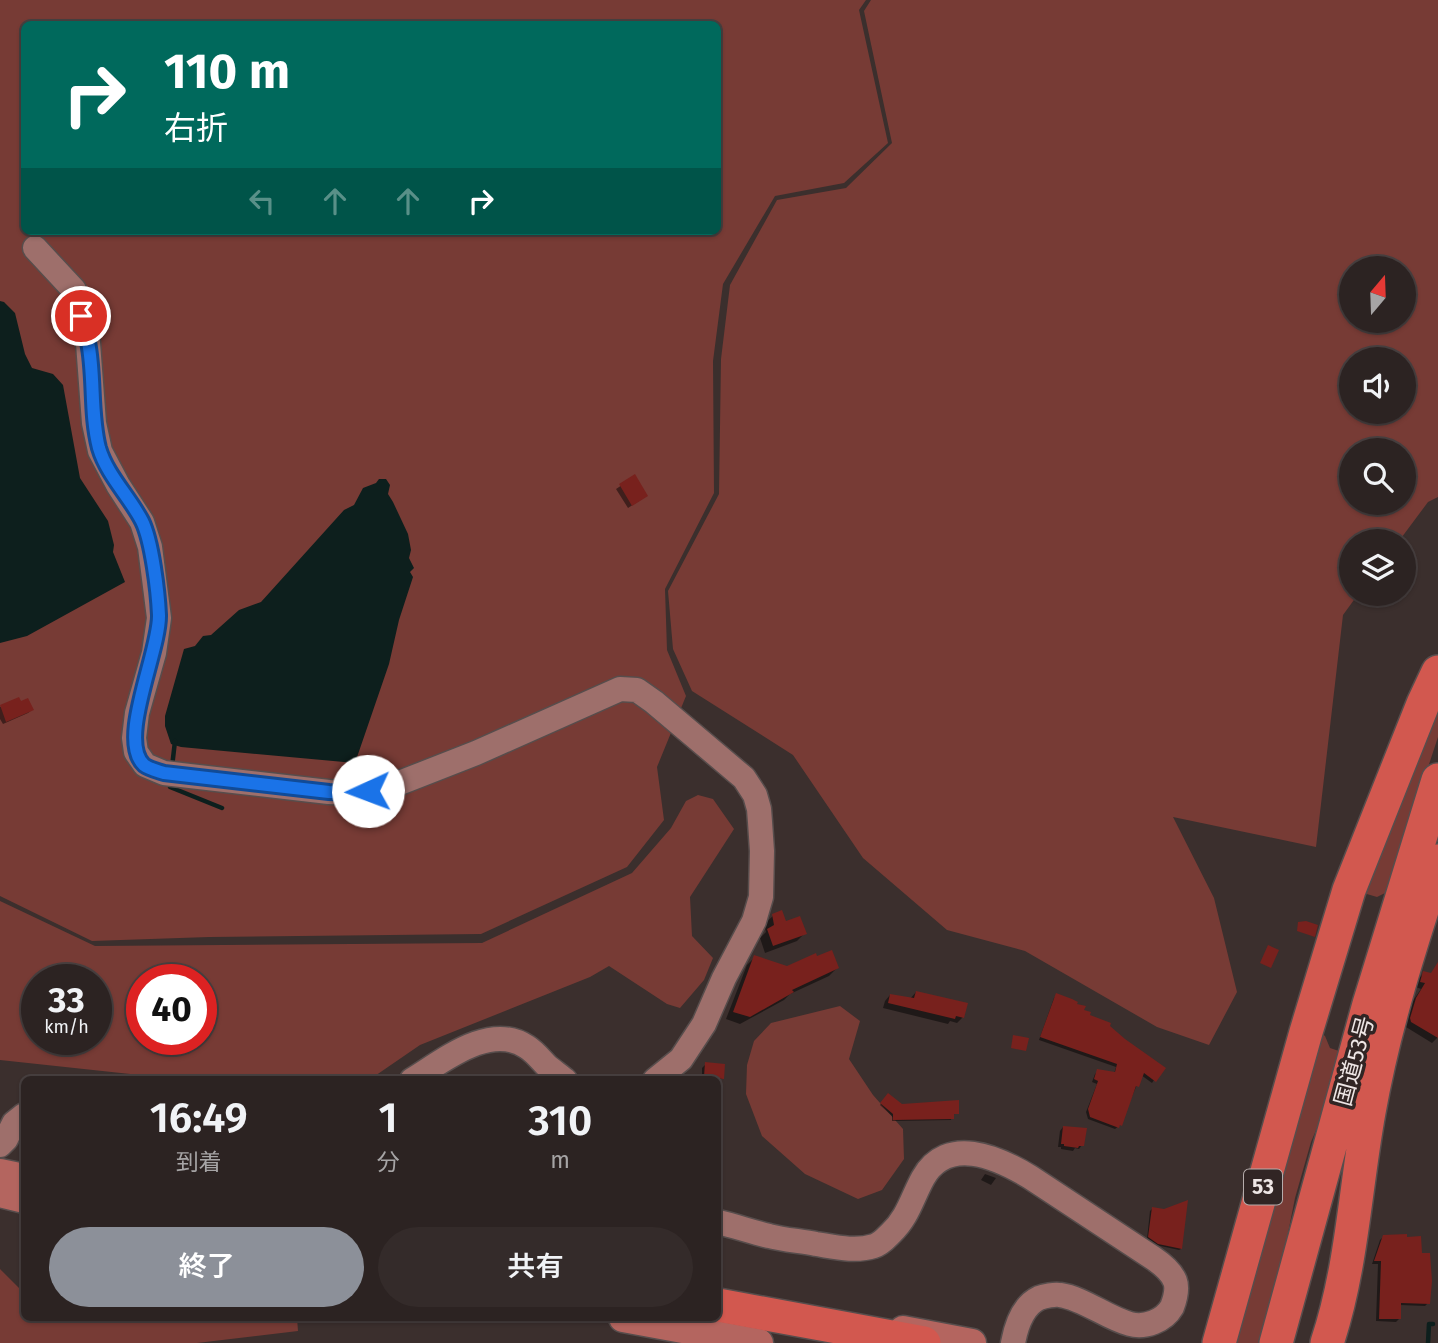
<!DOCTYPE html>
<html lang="ja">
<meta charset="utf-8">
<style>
body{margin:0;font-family:"Fira Sans","Noto Sans JP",sans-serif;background:#342b2a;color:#f1f3f6;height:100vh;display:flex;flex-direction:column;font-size:26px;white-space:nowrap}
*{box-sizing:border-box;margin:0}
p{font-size:23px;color:#a6a4a5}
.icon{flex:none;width:38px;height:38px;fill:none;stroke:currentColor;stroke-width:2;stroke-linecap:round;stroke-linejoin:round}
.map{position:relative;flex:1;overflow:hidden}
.sheet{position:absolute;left:21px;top:1076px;width:700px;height:245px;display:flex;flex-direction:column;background:#2c2322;border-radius:10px;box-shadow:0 2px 5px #0004,0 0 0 2px #484040}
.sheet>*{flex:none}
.top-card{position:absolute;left:21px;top:21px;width:700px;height:214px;border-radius:10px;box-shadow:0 2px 5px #0004,0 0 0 2px #484040;background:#00695c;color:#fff;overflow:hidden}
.needle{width:46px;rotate:19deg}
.tools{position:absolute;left:1339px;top:256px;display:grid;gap:14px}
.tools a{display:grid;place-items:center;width:77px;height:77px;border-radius:50%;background:#2c2322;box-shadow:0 2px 5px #0004,0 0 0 2px #484040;font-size:35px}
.speed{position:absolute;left:21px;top:964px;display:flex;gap:14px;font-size:35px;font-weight:700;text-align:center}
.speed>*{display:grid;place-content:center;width:91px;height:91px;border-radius:50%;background:#2c2322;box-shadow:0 2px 5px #0004,0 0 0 2px #484040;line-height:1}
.speed small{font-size:18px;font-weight:400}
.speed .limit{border:10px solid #d22;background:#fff;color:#111}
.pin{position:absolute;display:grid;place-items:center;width:60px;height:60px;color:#fff;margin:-30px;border:4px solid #fff;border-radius:50%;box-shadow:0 2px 7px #0007}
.me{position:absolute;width:77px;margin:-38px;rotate:268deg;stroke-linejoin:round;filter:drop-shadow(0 0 5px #0008)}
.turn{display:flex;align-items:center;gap:24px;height:147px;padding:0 28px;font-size:32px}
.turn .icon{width:91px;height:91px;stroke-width:2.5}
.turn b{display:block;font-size:49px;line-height:60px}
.lanes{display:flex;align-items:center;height:66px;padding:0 28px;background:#0003;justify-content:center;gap:35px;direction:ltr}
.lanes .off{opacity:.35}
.eta{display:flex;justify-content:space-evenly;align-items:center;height:119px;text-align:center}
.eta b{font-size:42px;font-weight:600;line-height:49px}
.primary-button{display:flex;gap:14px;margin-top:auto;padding:14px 28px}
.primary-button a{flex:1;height:80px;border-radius:42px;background:#8c9099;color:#fff;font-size:28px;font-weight:600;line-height:80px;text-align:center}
.primary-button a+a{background:#342b2a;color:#f1f3f6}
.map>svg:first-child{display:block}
</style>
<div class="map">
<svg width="1438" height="1343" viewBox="0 0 1438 1343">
<rect width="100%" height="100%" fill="#3b2f2d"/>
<path fill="#773b35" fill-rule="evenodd" d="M0 0H866L859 10 888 143 844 183 775 196 723 284 713 361 714 493 665 589 667 650 686 696 657 767 664 820 627 867 481 934 209 937 92 941 0 896ZM24 24H718V231H24Z
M871 0H1438V497L1428 502 1399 541H1351V593H1359L1343 615 1316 847 1173 817 1214 898 1237 992 1209 1045 1157 1027 1025 951 947 930 863 858 793 755 692 691 673 649 668 591 719 494 721 359 730 285 777 200 846 188 892 143 864 11ZM1351 268H1404V320H1351ZM1351 359H1404V411H1351ZM1351 450H1404V502H1351Z
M1438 691V737L1387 892 1377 897 1360 892Z
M698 795 713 799 734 829 690 897 692 936 713 958 704 980 680 1008 667 1004 609 966 590 977 420 1045 369 1080H186L0 1060V901L95 946 482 943 632 873 671 828 686 801ZM96 980V1040H37V980ZM142 980H201V1040H142Z
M840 1006 860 1021 849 1059 873 1095 903 1129 904 1159 882 1190 858 1199 805 1174 762 1136 746 1094 747 1065 754 1041 771 1023Z
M1314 1028 1325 1036 1330 1048 1348 1054 1311 1142 1295 1198 1286 1243 1258 1343H1227Z
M0 1269 20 1289 24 1292V1318H297L298 1331 197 1343H0Z"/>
<path fill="#0d1f1d" d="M0 301 4 302 15 313 25 354 32 368 53 374 63 385 80 478 108 521 114 545 113 552 125 582 27 636 0 643Z
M379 479H386L390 485 388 494 393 502 408 534 411 550 409 558 414 568 410 572 413 577 399 620 389 664 355 763 181 747 171 744 165 726V716L184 649 195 646 203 636 211 635 239 610 261 602 344 510 354 505 363 488 376 483Z"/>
<path fill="#0007" d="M634 477 642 499 628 508 616 489Z
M18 699 32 710 28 713 3 724 0 719V707Z
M773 916 805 933 797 941 765 953 760 938 766 932 764 924Z
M755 957 787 968H837L829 976 790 994 784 1000 740 1024 726 1019 747 965Z
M1424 973 1438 977V1037L1432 1043 1406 1027 1405 1025 1410 1005 1421 989 1416 987 1418 979Z
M916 992 963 1017 957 1023 950 1021 948 1024 883 1008 885 1001 890 995 910 999Z
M1057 995 1082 1011 1154 1080 1152 1083 1141 1075 1120 1125 1115 1129 1088 1119 1086 1112 1097 1084 1092 1082 1095 1074 1098 1071 1114 1074 1116 1067 1039 1040 1054 998Z
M706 1064 722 1078 719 1081 718 1080H702V1068Z
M888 1095 901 1106 957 1113 952 1115 951 1120 892 1121V1116L880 1105Z
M1063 1127 1082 1145 1079 1149 1075 1148 1073 1151 1061 1149V1147H1058L1060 1131Z
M985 1174 996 1178 991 1185 981 1180Z
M1152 1209 1165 1210 1181 1249 1179 1250 1156 1245 1147 1239 1150 1211Z
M1384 1236 1428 1303 1425 1306 1400 1305V1318L1396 1322 1376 1321 1378 1264H1372L1380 1240Z"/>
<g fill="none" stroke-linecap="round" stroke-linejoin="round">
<path stroke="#0d1f1d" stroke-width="4.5" d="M172 767 175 741
M170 784V787L222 808
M1428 1343 1429 1324H1433"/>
</g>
<path fill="#78211d" d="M635 474 648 496 632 506 619 484Z
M19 697 21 701 28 698 34 710 6 722 0 705Z
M782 910 786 921 800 916 807 934 773 946 767 929 774 925 772 914Z
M1306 921 1318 925 1315 937 1297 931 1298 922Z
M1268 945 1279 950 1271 968 1260 963Z
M832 950 839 968 792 990 794 992 750 1017 733 1012 754 955 787 966 816 953 817 956Z
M1438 962V1038L1411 1022 1410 1018 1416 998 1425 983 1420 982 1423 971 1431 973Z
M916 991 968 1003 964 1018 956 1016 955 1019 888 1003 890 994 914 998Z
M1056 993 1072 999 1078 1002 1077 1004 1086 1006 1084 1010 1091 1012 1090 1015 1111 1023 1110 1026 1125 1039 1166 1068 1156 1082 1144 1073 1139 1087 1136 1086 1122 1126 1120 1125 1119 1128 1090 1117 1088 1109 1098 1081 1094 1079 1097 1069 1115 1072 1117 1064 1040 1037Z
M1013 1035 1029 1038 1026 1051 1011 1048Z
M705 1062 725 1064 724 1079 704 1077Z
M888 1093 902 1104 959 1100V1114H954V1119L893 1120V1114L880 1103Z
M1063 1126 1087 1128 1084 1146H1079L1078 1148 1064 1146V1144H1061Z
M1188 1200 1182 1249 1158 1244 1148 1237 1152 1207 1164 1209Z
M1407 1234V1237L1421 1236 1422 1253H1430L1432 1281 1430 1304 1401 1303V1319H1379L1381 1261H1374L1383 1235Z"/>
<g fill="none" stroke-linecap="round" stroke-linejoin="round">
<defs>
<path id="secondary" d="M35 248 74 290 88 343 94 423 100 451 118 485 142 522 150 547 159 618 154 653 137 713 134 738 136 752 145 765 164 773 329 792 351 793 384 789 476 753 620 689 637 690 654 702 744 778 755 795 759 809 760 822 762 851 761 897 754 921 724 978 704 1024 681 1059 655 1080
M412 1080C443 1061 490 1022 527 1047 535 1052 541 1060 547 1066 553 1071 559 1075 565 1080
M0 1145 6 1139 14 1123 24 1115
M718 1222C735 1226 752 1232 769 1236 784 1240 801 1241 816 1244 835 1247 855 1252 874 1246 881 1244 886 1238 891 1233 908 1217 912 1198 923 1178 947 1135 997 1157 1030 1177L1153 1258C1162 1264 1171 1271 1175 1281 1178 1289 1175 1299 1172 1307 1164 1321 1145 1328 1130 1324 1107 1318 1083 1298 1060 1295 1055 1294 1044 1296 1039 1298 1022 1306 1016 1327 1013 1343"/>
<path id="primary" d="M0 1173 24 1178
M0 1193 24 1199
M623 1318 759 1343
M903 1330 972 1343"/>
<path id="highway" d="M718 1305 924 1343
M1219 1343 1306 1032 1349 890 1423 704 1438 672
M1276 1343 1369 1004 1438 780
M1327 1343C1352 1268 1355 1189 1369 1112 1384 1027 1411 943 1438 861"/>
</defs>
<use href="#secondary" stroke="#574d4c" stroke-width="27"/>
<use href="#primary" stroke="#574d4c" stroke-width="31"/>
<use href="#highway" stroke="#574d4c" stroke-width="36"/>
<use href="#secondary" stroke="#9e6f6b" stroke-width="24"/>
<use href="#primary" stroke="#b4655f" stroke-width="28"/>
<use href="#highway" stroke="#d2584f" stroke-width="33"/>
</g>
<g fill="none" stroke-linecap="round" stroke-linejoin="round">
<defs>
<path id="route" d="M81 316C84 325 87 333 88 342 95 377 90 413 99 448 107 475 129 496 142 521 152 541 158 592 159 615 160 651 117 740 144 765 149 769 158 771 164 773L329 792 351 793 368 791"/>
</defs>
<use href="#route" stroke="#114b97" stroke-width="18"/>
<use href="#route" stroke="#1a73e8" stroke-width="12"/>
</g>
<g text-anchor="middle" stroke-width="7" stroke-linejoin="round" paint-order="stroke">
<rect fill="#312524" stroke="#b5acab" stroke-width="2" x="1244" y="1169.5" width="38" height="35" rx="5"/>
<g font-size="21" font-weight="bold" fill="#eee6e5">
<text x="1263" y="1194">53</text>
</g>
<g font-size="23" fill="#eee6e5" stroke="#312524">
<text transform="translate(1354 1061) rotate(-75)" y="8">国道53号</text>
</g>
</g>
</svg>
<div class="tools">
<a><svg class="needle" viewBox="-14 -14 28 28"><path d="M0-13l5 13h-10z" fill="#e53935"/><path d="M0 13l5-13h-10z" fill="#a6a4a5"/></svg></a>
<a><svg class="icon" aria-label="sound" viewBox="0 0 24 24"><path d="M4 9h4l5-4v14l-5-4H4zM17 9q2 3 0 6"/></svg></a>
<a><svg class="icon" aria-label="search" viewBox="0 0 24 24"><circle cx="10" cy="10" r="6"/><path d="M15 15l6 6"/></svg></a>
<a><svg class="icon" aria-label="layers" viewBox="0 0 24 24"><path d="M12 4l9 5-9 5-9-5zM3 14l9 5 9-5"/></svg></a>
</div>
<div class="speed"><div>33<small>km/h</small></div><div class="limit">40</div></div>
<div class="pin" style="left:81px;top:316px;background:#d93025"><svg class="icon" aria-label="arrive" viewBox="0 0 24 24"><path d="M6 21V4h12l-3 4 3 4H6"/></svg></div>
<svg class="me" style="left:368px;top:791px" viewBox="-20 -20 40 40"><circle r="19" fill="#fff"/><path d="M0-13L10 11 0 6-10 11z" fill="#1a73e8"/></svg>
<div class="top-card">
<div class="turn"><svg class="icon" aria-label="right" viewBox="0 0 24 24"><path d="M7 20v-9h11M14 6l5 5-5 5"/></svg><div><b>110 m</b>右折</div></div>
<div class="lanes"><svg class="icon off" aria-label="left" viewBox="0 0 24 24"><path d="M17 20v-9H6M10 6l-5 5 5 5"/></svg><svg class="icon off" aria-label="ahead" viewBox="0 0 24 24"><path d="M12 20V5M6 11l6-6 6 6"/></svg><svg class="icon off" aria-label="ahead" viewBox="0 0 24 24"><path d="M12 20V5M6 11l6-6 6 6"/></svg><svg class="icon" aria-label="right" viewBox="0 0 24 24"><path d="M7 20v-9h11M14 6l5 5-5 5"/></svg></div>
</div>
<section class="sheet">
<div class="eta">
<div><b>16:49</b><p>到着</p></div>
<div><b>1</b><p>分</p></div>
<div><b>310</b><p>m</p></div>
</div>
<div class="primary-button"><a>終了</a><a>共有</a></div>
</section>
</div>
